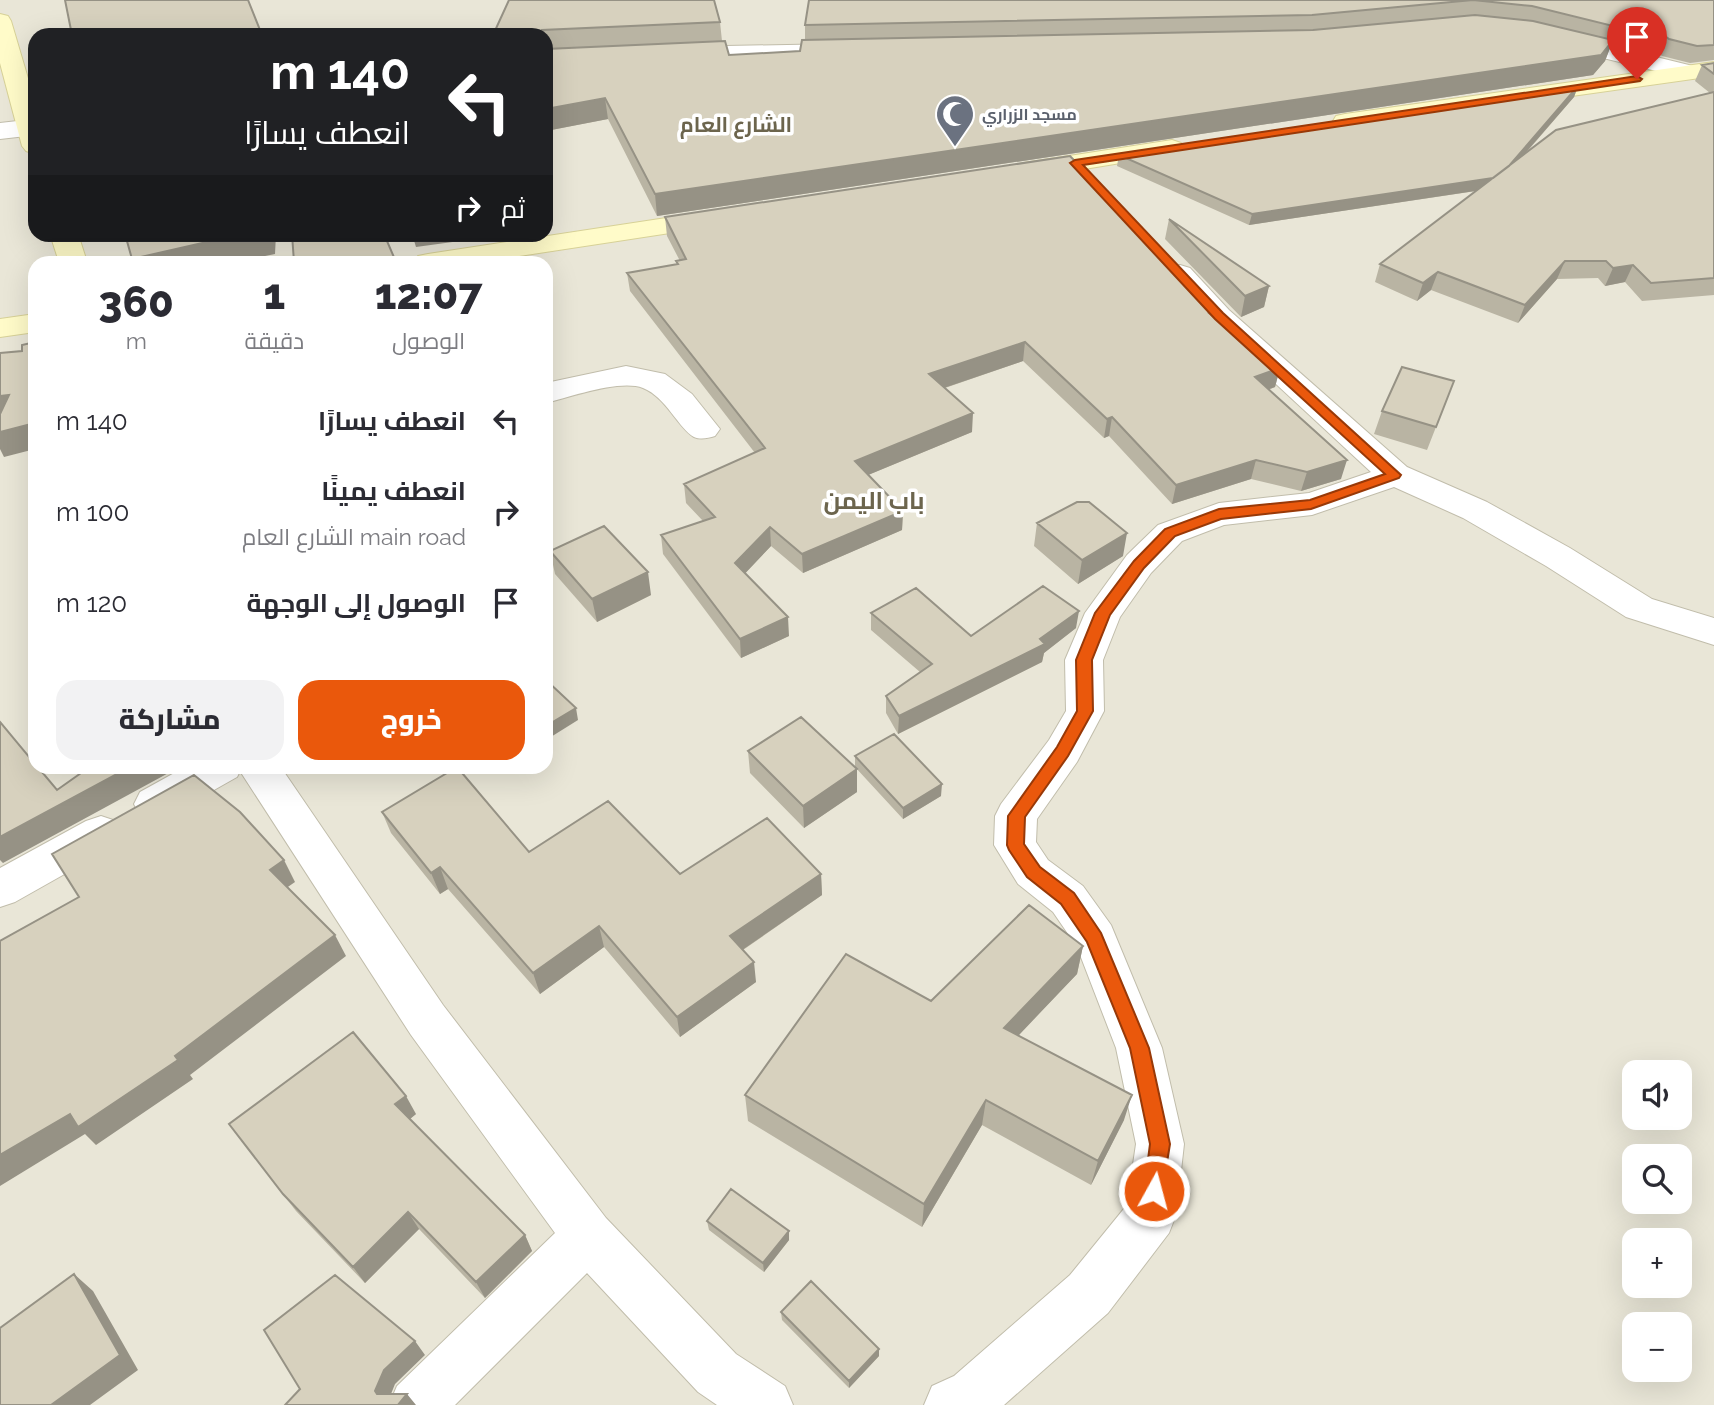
<!DOCTYPE html>
<html lang="ar">
<meta charset="utf-8">
<style>
body{margin:0;font-family:Raleway,Cairo,sans-serif;background:#f2f2f3;color:#2b2b33;direction:rtl;height:100vh;display:flex;flex-direction:column;font-size:26px;white-space:nowrap}
*{box-sizing:border-box;margin:0}
p{font-size:23px;color:#7c7c81}
.icon{flex:none;width:38px;height:38px;fill:none;stroke:currentColor;stroke-width:2;stroke-linecap:round;stroke-linejoin:round}
.map{position:relative;flex:1;overflow:hidden;direction:ltr}
.drawer{position:absolute;left:28px;top:256px;width:525px;height:518px;display:flex;flex-direction:column;background:#fff;border-radius:21px;box-shadow:0 7px 28px #0002;direction:rtl}
.drawer>*{flex:none}
.guide{position:absolute;left:28px;top:28px;width:525px;height:214px;border-radius:21px;box-shadow:0 7px 28px #0002;direction:rtl;background:#202124;color:#fff;overflow:hidden}
.fabs{position:absolute;left:1622px;top:1060px;display:grid;gap:14px}
.fabs a{display:grid;place-items:center;width:70px;height:70px;border-radius:14px;background:#fff;box-shadow:0 7px 28px #0002;font-size:35px}
.pin{position:absolute;display:grid;place-items:center;width:60px;height:60px;color:#fff;margin:-72px -30px;border-radius:50% 50% 50% 0;rotate:-45deg;box-shadow:0 0 7px #0007}
.pin .icon{rotate:45deg}
.me{position:absolute;width:77px;margin:-38px;rotate:7deg;stroke-linejoin:round;filter:drop-shadow(0 0 5px #0008)}
.turn{display:flex;align-items:center;gap:24px;height:147px;padding:0 28px;font-size:32px}
.turn .icon{width:91px;height:91px;stroke-width:2.5}
.turn b{display:block;font-size:49px;line-height:60px}
.then{display:flex;align-items:center;height:66px;padding:0 28px;background:#0003;gap:14px;font-size:26px}
.eta{display:flex;justify-content:space-evenly;align-items:center;height:119px;text-align:center}
.eta b{font-size:42px;font-weight:800;line-height:49px}
.cta{display:flex;gap:14px;margin-top:auto;padding:14px 28px}
.cta a{flex:1;height:80px;border-radius:21px;background:#ea580c;color:#fff;font-size:28px;font-weight:800;line-height:80px;text-align:center}
.cta a+a{background:#f2f2f3;color:#2b2b33}
ul{padding:0;list-style:none}
li{display:flex;align-items:center;gap:21px;height:91px;padding:0 28px}
li div{flex:1}
li b{display:block;font-size:26px}
li em{font-style:normal}
.map>svg:first-child{display:block}
</style>
<div class="map">
<svg width="1714" height="1405" viewBox="0 0 1714 1405">
<rect width="100%" height="100%" fill="#f5f3e9"/>
<path fill="#e9e6d7" fill-rule="evenodd" d="M0 0H1714V1405H0ZM35 35H546V234H35ZM35 262H546V766H35ZM1634 1073H1680V1118H1634ZM1634 1157H1680V1202H1634ZM1634 1241H1680V1286H1634ZM1634 1325H1680V1370H1634Z"/>
<g fill="none" stroke-linecap="round" stroke-linejoin="round">
<defs>
<path id="street" d="M1558 33 1697 67 1701 72 1697 77 1689 79 1550 45 1547 40 1550 35Z
M839 44 847 46 851 51 847 56 675 61 667 59 663 54 667 49 675 47Z
M35 119V135L0 139V123Z
M1180 265 1190 268 1229 310 1407 467 1487 502 1570 548 1652 599 1714 618V645L1626 617 1546 566 1463 518 1394 487 1312 515 1224 525 1182 541 1151 573 1120 617 1103 660 1104 711 1077 762 1037 819 1036 842 1048 860 1083 886 1111 925 1162 1048 1184 1144 1176 1215 1169 1233 1108 1313 1004 1405H924L932 1386 954 1376 1070 1275 1127 1205 1136 1144 1116 1048 1077 947 1053 912 1018 884 994 845 995 816 1001 804 1049 740 1066 711 1065 660 1085 613 1127 555 1158 525 1219 503 1309 493 1371 472 1209 322 1166 274 1170 268Z
M626 366 665 374 692 394 720 429 715 436C708 438 701 440 694 437 679 429 666 397 643 388 620 379 570 397 546 403V383Z
M187 766H280L443 1005 606 1218 736 1354 785 1386 793 1405H717L698 1392 587 1273 455 1405H389L397 1386 555 1233 411 1035 240 771 237 777 168 816 154 820 140 816 134 804 140 792Z
M101 816 116 821 122 833 116 845 15 902 0 907V868L86 821Z"/>
<path id="secondary" d="M0 14 8 16 11 21 35 102V154L26 151 22 146 0 63Z
M1714 62V76L1345 128 1336 126 1333 121 1336 116 1345 114Z
M1172 140 1181 143 1185 148 1181 153 1024 179 1015 177 1011 171 1015 165 1024 163Z
M719 210 729 212 733 218 729 224 480 262H414L418 256 428 254Z
M50 234H78L87 262H59Z
M35 314V332L0 337V319Z"/>
</defs>
<use href="#street" stroke="#c1bdab" stroke-width="2"/>
<use href="#secondary" stroke="#d7d197" stroke-width="2"/>
<use href="#street" fill="#fff" fill-rule="evenodd"/>
<use href="#secondary" fill="#fffbc9" fill-rule="evenodd"/>
</g>
<path fill="#b9b4a3" d="M509 0 720 22 722 41 729 55 800 51 805 40V25L809 0H1714V60L1690 63 1662 56 1631 31 1619 45 1612 43 1605 61 1593 75 657 216 608 119 546 131V35H493Z
M1714 63V295L1642 301 1625 282 1605 286 1598 278 1557 279 1518 323 1431 290 1417 301 1375 282 1380 264 1476 191 1249 225 1117 166 1119 155 1578 86 1574 97 1525 154 1710 93 1695 81 1702 65Z
M665 217 1217 310 1215 318 1280 368 1275 387 1268 390 1341 479 1301 491 1251 479 1172 504 1109 436 1104 438 1023 361 945 388 972 432 868 475 903 511 902 530 803 573 771 546 745 573 789 636 741 658 663 554 661 535 703 521 686 503 684 484 755 453 630 291 627 273 677 264 676 261H680L667 236Z
M1169 219 1269 286 1264 307 1241 317 1165 239Z
M1454 381 1427 450 1374 434 1382 411Z
M1037 523 1123 556 1078 584 1034 546Z
M550 551 651 595 597 622 555 574Z
M871 613 971 636 1076 628 1044 653 1042 662 898 734 886 713V696L920 672 871 630Z
M748 751 857 792 804 828 750 773Z
M855 756 941 796 903 819 855 767Z
M382 812 529 852 680 874H821L822 895 743 950 756 982 680 1037 604 947 540 994 448 889 440 894 391 833Z
M1083 946 1077 974 1018 1035 1124 1120 1091 1185 982 1125 922 1227 748 1121 745 1095Z
M416 1114 410 1119 525 1235 532 1251 485 1298 419 1229 365 1283 296 1211 229 1124Z
M707 1221 789 1240 764 1272 709 1230Z
M781 1312 879 1356 849 1388 782 1320Z"/>
<path fill="#969285" d="M1637 15 1631 31 1619 45 1625 29Z
M1613 40 1605 61 1593 75 657 216 655 194Z
M1578 86 1574 97 1495 188 1249 225 1252 214Z
M605 98 608 119 546 131V109Z
M242 234H276L275 254 236 262H133L132 259Z
M412 234H489V237L416 247Z
M1565 261 1557 279 1518 323 1525 305Z
M1633 265 1625 282 1605 286 1613 268Z
M1438 272 1431 290 1417 301 1423 283Z
M1269 286 1264 307 1241 317 1245 296Z
M1217 310 1213 329 1209 313Z
M1025 342 1023 361 929 393V374Z
M1280 368 1275 387 1250 396 1255 377Z
M9 395 0 421V396Z
M973 413 972 432 856 480 855 461Z
M1112 417 1109 436 1104 438 1107 419Z
M35 423V449L4 457 0 449V432Z
M1256 460 1251 479 1172 504 1176 485Z
M1347 460 1341 479 1301 491 1307 472Z
M903 511 902 530 803 573 802 554Z
M770 527 771 546 737 582 735 563Z
M1127 533 1123 556 1078 584 1082 560Z
M648 572 651 595 597 622 592 599Z
M1079 611 1076 628 1044 653 1042 662 898 734 899 716 1040 639Z
M788 617 789 636 741 658 740 639Z
M576 708 578 720 546 740V726Z
M132 766H172L174 770 3 863 0 860V837Z
M857 769V792L804 828 803 806Z
M942 784 941 796 903 819V808Z
M284 860 295 882 282 891 270 870Z
M440 867 448 889 440 894 431 873Z
M821 874 822 895 732 957 730 936Z
M599 926 604 947 540 994 533 973Z
M335 935 346 956 190 1075 193 1079 96 1145 85 1134 0 1186V1155L70 1114 175 1056Z
M1083 946 1077 974 1000 1055 1004 1028Z
M754 962 756 982 680 1037 677 1017Z
M1132 1095 1124 1120 1091 1185 1098 1161Z
M406 1096 416 1114 405 1123 395 1104Z
M986 1100 982 1125 922 1227 924 1204Z
M408 1212 419 1229 365 1283 353 1267Z
M789 1231V1240L764 1272 763 1263Z
M525 1235 532 1251 485 1298 476 1282Z
M74 1274 93 1291 138 1370 90 1405H51Z
M415 1341 425 1355 395 1384 387 1404 375 1391 384 1370Z
M879 1349V1356L849 1388V1381Z
M407 1394 416 1405H398Z"/>
<path fill="#d7d1be" stroke="#969285" stroke-width="2" d="M65 0H248L262 35H56L55 33 71 30Z
M509 0H714L720 22 542 30V35H493Z
M809 0H1714V45L1697 46 1669 39 1637 15 1625 29 1532 6 1473 0 1312 15 805 25Z
M1475 15 1533 21 1613 40 1601 55 655 194 605 98 546 109V49L725 41 729 55 800 51 802 40 1313 30Z
M1714 63V74L1702 65Z
M1578 86 1509 166 1493 178 1252 214 1119 155Z
M1714 92V278L1651 283 1633 265 1613 268 1606 261H1565L1525 305 1438 272 1423 283 1380 264 1556 130Z
M1070 156 1217 310 1209 313 1280 368 1255 377 1347 460 1307 472 1256 460 1176 485 1112 417 1107 419 1025 342 929 374 973 413 855 461 903 511 802 554 770 527 735 563 788 617 740 639 661 535 715 517 684 484 765 448 627 273 678 264 676 261 686 259 665 217Z
M1169 219 1269 286 1245 296Z
M125 234H242L132 259Z
M292 234H384L396 262H294Z
M35 342V423L0 432V414L9 395 0 396V353L22 351V345Z
M1402 367 1454 381 1436 427 1382 411Z
M1077 502H1089L1127 533 1082 560 1037 523Z
M604 526 648 572 592 599 550 551Z
M1043 586 1079 611 1040 639 1045 644 899 716 886 696 932 664 871 613 916 588 971 636Z
M546 680 576 708 546 726Z
M801 717 857 769 803 806 748 751Z
M0 722 35 764V766H37L57 790 91 766H132L0 837Z
M894 734 942 784 903 808 855 756Z
M457 767 529 852 608 801 680 874 767 818 821 874 730 936 754 962 677 1017 599 926 533 973 440 867 431 873 382 812Z
M194 775 240 812 284 860 270 870 335 935 175 1056 178 1060 78 1127 70 1114 0 1155V941L79 897 52 854Z
M1029 905 1083 946 1004 1028 1132 1095 1098 1161 986 1100 924 1204 745 1095 846 954 931 1001Z
M353 1032 406 1096 395 1104 525 1235 476 1282 408 1212 353 1267 283 1194 229 1124Z
M731 1189 789 1231 763 1263 707 1221Z
M74 1274 120 1355 51 1405H0V1328Z
M335 1275 415 1341 384 1370 375 1391 377 1394H407L398 1405H285L300 1389 264 1330Z
M811 1281 879 1349 849 1381 781 1312Z"/>
<path fill="#ea580c" stroke="#983908" stroke-width="2" d="M1637 76 1642 79 1640 81 1083 165 1223 313 1401 475 1399 478 1311 509 1221 519 1175 536 1144 568 1110 615 1092 660 1093 711 1068 756 1025 817 1024 844 1040 867 1074 893 1101 933 1149 1048 1170 1144 1161 1199 1154 1202 1147 1199 1144 1191 1150 1144 1130 1048 1087 942 1061 904 1027 877 1009 850 1007 845 1008 816 1057 747 1077 711 1076 660 1095 613 1134 561 1165 529 1219 509 1310 500 1385 474 1215 319 1070 163 1075 160Z"/>
<defs>
<symbol id="mosque-pin" viewBox="-11 -11 22 30"><path d="M0 17L-7.5 6A9.5 9.5 0 1 1 7.5 6Z" fill="#6b7280" stroke="#fff"/><path d="M3.5-4.9A6 6 0 1 0 3.5 4.9A5 5 0 1 1 3.5-4.9Z" fill="#fff"/></symbol>
</defs>
<g fill-rule="evenodd">
<use href="#mosque-pin" x="933" y="92" width="44" height="60"/>
</g>
<g text-anchor="middle" stroke-width="7" stroke-linejoin="round" paint-order="stroke">
<g font-size="16" font-weight="bold" fill="#5b616d" stroke="#fff" text-anchor="start">
<text x="982" y="120">مسجد الزراري</text>
</g>
<g font-size="21" font-weight="bold" fill="#6c654d" stroke="#fff">
<text x="736" y="132">الشارع العام</text>
</g>
<g font-size="24" font-weight="bold" fill="#6c654d" stroke="#fff">
<text x="874" y="509">باب اليمن</text>
</g>
</g>
</svg>
<div class="fabs">
<a><svg class="icon" aria-label="sound" viewBox="0 0 24 24"><path d="M4 9h4l5-4v14l-5-4H4zM17 9q2 3 0 6"/></svg></a>
<a><svg class="icon" aria-label="search" viewBox="0 0 24 24"><circle cx="10" cy="10" r="6"/><path d="M15 15l6 6"/></svg></a>
<a>+</a>
<a>−</a>
</div>
<div class="pin" style="left:1637px;top:79px;background:#d93025"><svg class="icon" aria-label="arrive" viewBox="0 0 24 24"><path d="M6 21V4h12l-3 4 3 4H6"/></svg></div>
<svg class="me" style="left:1154px;top:1191px" viewBox="-20 -20 40 40"><circle r="17" fill="#ea580c" stroke="#fff" stroke-width="3"/><path d="M0-11L8 9 0 5-8 9z" fill="#fff"/></svg>
<div class="guide">
<div class="turn"><svg class="icon" aria-label="left" viewBox="0 0 24 24"><path d="M17 20v-9H6M10 6l-5 5 5 5"/></svg><div><b>140 m</b>انعطف يسارًا</div></div>
<div class="then">ثم<svg class="icon" aria-label="right" viewBox="0 0 24 24"><path d="M7 20v-9h11M14 6l5 5-5 5"/></svg></div>
</div>
<section class="drawer">
<div class="eta">
<div><b>12:07</b><p>الوصول</p></div>
<div><b>1</b><p>دقيقة</p></div>
<div><b>360</b><p>m</p></div>
</div>
<ul>
<li><svg class="icon" aria-label="left" viewBox="0 0 24 24"><path d="M17 20v-9H6M10 6l-5 5 5 5"/></svg><div><b>انعطف يسارًا</b></div><em>140 m</em></li>
<li><svg class="icon" aria-label="right" viewBox="0 0 24 24"><path d="M7 20v-9h11M14 6l5 5-5 5"/></svg><div><b>انعطف يمينًا</b><p>main road الشارع العام</p></div><em>100 m</em></li>
<li><svg class="icon" aria-label="arrive" viewBox="0 0 24 24"><path d="M6 21V4h12l-3 4 3 4H6"/></svg><div><b>الوصول إلى الوجهة</b></div><em>120 m</em></li>
</ul>
<div class="cta"><a>خروج</a><a>مشاركة</a></div>
</section>
</div>
